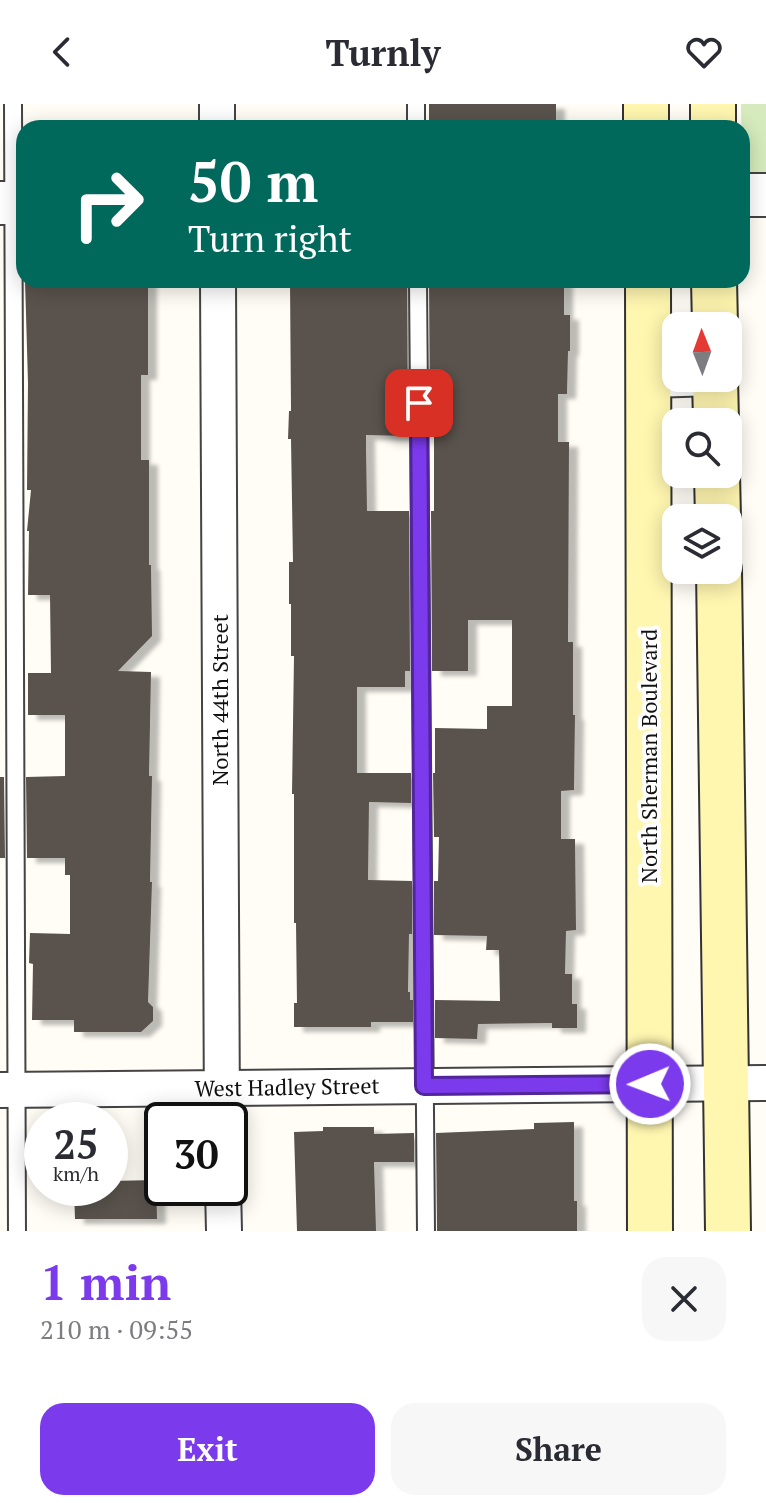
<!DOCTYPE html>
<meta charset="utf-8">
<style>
body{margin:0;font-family:"PT Serif",serif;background:#f7f7f7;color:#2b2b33;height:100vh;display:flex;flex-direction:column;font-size:30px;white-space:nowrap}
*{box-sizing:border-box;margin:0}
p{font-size:26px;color:#7c7c81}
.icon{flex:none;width:44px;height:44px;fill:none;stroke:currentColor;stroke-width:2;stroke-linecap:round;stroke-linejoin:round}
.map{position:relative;height:1127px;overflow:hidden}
.drawer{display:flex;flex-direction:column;background:#fff;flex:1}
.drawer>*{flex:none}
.hud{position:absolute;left:16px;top:16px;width:734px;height:168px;border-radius:24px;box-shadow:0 4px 20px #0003;background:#00695c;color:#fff;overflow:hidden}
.needle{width:52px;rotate:359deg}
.controls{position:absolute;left:662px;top:208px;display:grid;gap:16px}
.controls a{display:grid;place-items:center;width:80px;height:80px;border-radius:16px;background:#fff;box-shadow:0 4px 20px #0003;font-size:40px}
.speed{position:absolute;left:24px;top:998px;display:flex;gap:16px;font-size:40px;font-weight:700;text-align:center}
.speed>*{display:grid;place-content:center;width:104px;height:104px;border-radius:50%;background:#fff;box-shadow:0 4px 20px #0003;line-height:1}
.speed small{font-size:20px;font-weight:400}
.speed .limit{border:4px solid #111;border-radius:12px;background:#fff;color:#111}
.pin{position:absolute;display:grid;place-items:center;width:68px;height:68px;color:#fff;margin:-34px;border-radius:16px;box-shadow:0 4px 12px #0006}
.me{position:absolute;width:88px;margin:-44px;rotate:269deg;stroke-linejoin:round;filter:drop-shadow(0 0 6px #0008)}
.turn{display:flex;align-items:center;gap:28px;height:168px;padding:0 40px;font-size:36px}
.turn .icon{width:104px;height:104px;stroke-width:2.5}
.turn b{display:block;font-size:56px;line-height:68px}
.round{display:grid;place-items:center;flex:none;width:84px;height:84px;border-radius:24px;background:#f7f7f7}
.headline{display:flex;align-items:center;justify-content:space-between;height:136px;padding:0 40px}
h1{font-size:48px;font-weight:700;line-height:60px;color:#7c3aed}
.button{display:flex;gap:16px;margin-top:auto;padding:16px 40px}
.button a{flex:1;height:92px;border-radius:24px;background:#7c3aed;color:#fff;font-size:32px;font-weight:700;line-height:92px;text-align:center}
.button a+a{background:#f7f7f7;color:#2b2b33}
header{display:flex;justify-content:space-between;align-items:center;height:104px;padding:0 40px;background:#fff;font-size:36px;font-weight:700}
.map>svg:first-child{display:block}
</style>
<header><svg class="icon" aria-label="back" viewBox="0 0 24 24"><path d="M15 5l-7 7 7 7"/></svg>Turnly<svg class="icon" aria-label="heart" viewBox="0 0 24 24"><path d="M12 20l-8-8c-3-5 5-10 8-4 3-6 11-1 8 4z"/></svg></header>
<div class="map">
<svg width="766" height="1127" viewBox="0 0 766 1127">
<defs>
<filter id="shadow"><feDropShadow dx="9" dy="5" stdDeviation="2" flood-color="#0004"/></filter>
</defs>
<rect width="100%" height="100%" fill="#fffdf5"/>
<path fill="#d5ebbd" d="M741 0H766V70L742 71Z"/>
<path fill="#5a524d" filter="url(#shadow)" d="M429 0H556V24H429Z
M25 176H148V271H141V356H149V461H151L152 532 118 567 151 568 149 672H152L150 778H152L148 898 153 903V917L141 928H74V916H32L33 860 29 859 30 829 70 830V771H65V754H27L26 673 65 672V611H28V569H51L50 491H28L29 427H27L31 386H27L28 279Z
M290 176H407L408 332 366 331V342L367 407H409L410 567H405V583H357V669H411V699L369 698 368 776 412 777V830H409L408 888H410V896H413V918H371V923H294V899H297L296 819H294V690H292L294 552H291V500H289V458H293L291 335H288L289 307H291Z
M429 176H564V211H570V247H568L567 290H558V338H569L568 538H573V611H575L574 686 561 687V735H575L576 826 566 827 565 870H572V900H577V924H552V919L478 920 477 935 435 934V896L500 897 499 846H486L487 832 434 831V777H438L439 733H434L433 669H435V624L487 625V602H512V516H468V567H432L431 407H434V332H430Z
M0 673H4L5 754H0Z
M574 1018V1097H577V1127H437L436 1029 534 1025V1019Z
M323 1023H374V1030L414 1029V1058H374L376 1127H297L294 1028 323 1027Z
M156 1076 157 1115H75L74 1084H110V1077Z"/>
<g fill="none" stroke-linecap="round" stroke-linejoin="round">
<defs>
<path id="service" d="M13 0 17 1127
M416 0V24
M418 176 426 1127
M650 285 715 283"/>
<path id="minor" d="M217 0V24
M218 176 222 1016
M0 986 766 979
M223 1084 224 1127"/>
<path id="tertiary" d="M742 91H766
M0 99H24"/>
<path id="secondary" d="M646 0V24
M713 24V0
M648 176 650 1127
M714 176 715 222
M715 274 716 318
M717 370 718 414
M719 466 728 1127"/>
</defs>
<use href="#service" stroke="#444" stroke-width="20"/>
<use href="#minor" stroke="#444" stroke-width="38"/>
<use href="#tertiary" stroke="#444" stroke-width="46"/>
<use href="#secondary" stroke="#333" stroke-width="48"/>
<use href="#service" stroke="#fff" stroke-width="16"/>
<use href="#minor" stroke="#fff" stroke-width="34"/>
<use href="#tertiary" stroke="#fff" stroke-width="42"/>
<use href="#secondary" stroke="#fff6b0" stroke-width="44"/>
</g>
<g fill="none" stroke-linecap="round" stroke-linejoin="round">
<defs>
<path id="route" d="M419 299 424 982 650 980"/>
</defs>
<use href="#route" stroke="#51269a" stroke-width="20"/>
<use href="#route" stroke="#7c3aed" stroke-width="14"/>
</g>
<g text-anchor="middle" stroke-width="8" stroke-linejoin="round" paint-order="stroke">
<g font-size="22" fill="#111" stroke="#fff">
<text transform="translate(220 596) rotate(-90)" y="8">North 44th Street</text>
<text transform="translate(649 652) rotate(-90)" y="8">North Sherman Boulevard</text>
<text transform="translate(287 983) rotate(-1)" y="8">West Hadley Street</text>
</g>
</g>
</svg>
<div class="controls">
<a><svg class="needle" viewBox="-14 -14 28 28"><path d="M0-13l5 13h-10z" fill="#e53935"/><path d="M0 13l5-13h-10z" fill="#7c7c81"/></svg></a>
<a><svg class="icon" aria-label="search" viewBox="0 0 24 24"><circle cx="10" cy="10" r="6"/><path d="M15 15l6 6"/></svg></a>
<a><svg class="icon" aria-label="layers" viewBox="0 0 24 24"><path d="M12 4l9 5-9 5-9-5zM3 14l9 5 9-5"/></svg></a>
</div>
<div class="speed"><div>25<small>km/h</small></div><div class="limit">30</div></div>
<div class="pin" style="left:419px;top:299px;background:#d93025"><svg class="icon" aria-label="arrive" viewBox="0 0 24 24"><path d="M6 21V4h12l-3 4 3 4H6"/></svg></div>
<svg class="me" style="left:650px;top:980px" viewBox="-20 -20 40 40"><circle r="17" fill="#7c3aed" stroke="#fff" stroke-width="3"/><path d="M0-11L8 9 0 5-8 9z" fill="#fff"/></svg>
<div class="hud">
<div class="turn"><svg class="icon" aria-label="right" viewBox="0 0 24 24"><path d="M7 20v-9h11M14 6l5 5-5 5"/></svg><div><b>50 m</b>Turn right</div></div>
</div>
</div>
<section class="drawer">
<div class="headline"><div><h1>1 min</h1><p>210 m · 09:55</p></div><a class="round"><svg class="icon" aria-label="close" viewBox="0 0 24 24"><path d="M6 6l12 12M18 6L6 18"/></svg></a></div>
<div class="button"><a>Exit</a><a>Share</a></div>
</section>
